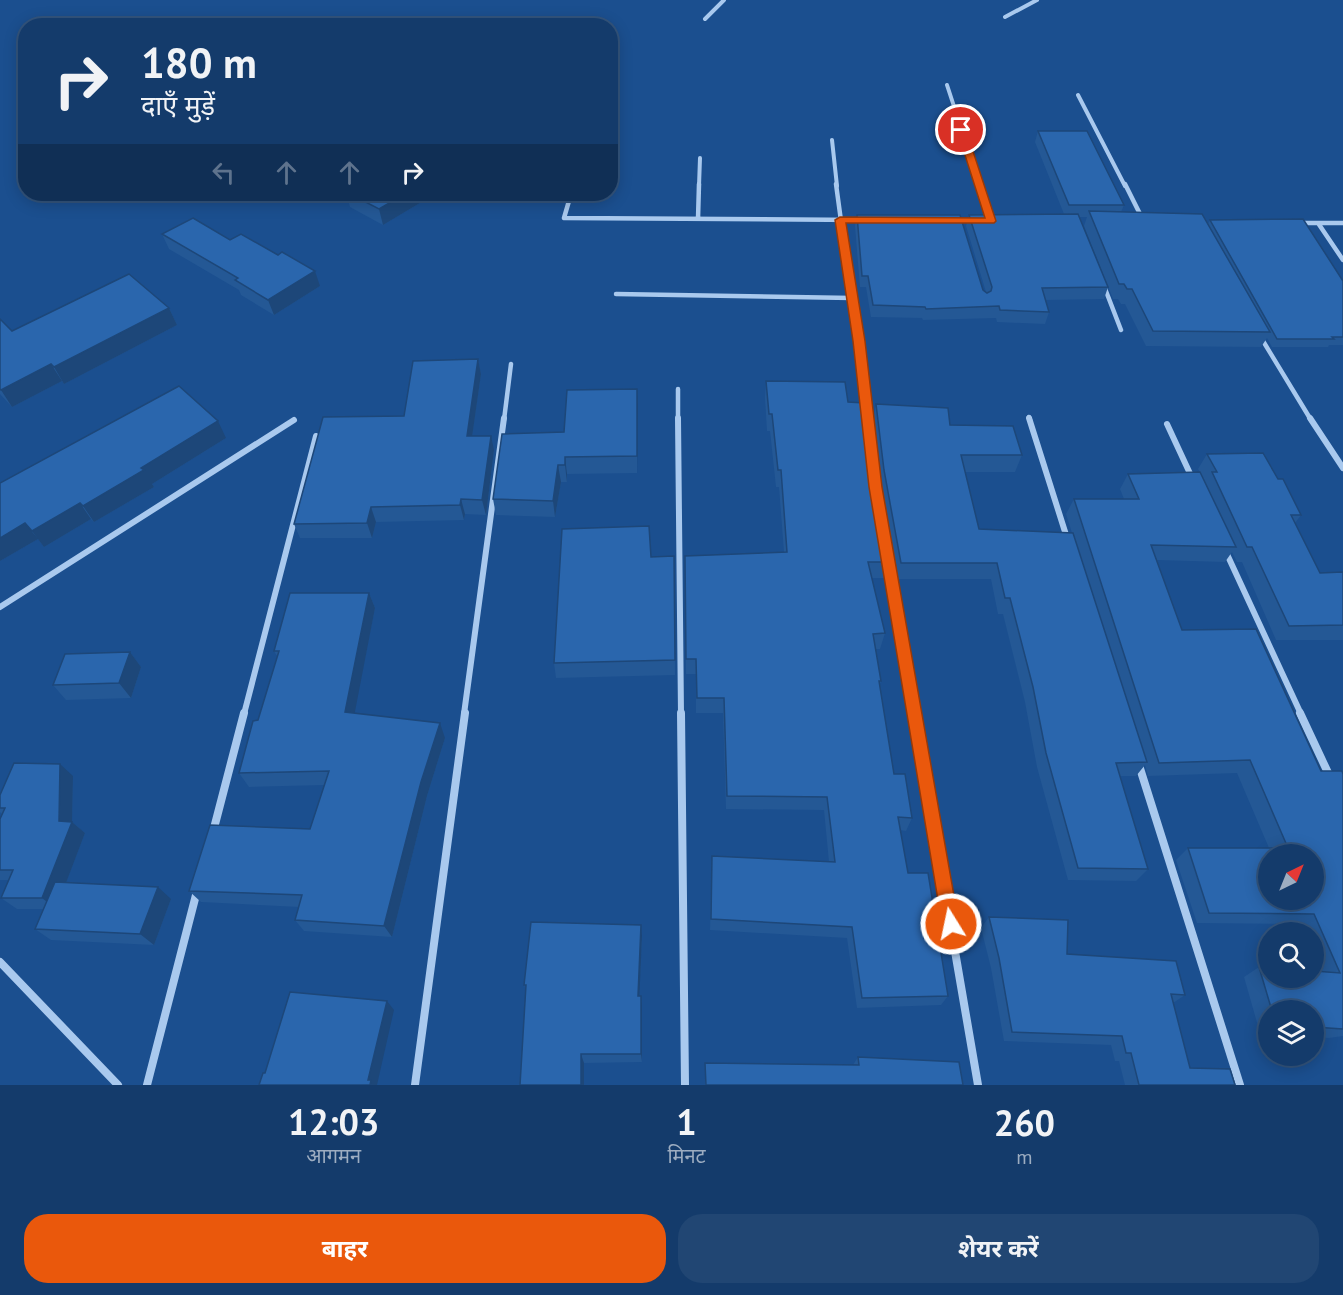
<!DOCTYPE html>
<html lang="hi">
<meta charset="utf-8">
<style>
body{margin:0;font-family:"PT Sans","Noto Sans Devanagari",sans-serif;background:#214673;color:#f1f3f6;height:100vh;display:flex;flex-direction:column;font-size:22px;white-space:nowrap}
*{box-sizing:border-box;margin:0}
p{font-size:20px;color:#9dadc1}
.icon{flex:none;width:33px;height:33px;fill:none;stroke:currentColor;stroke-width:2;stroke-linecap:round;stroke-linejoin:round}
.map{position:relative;height:1085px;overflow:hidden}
.details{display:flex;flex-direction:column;background:#143b6b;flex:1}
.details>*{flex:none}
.hud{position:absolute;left:18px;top:18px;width:600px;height:183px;border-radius:24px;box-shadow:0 3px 15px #0003,0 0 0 2px #33557e;background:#143b6b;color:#f1f3f6;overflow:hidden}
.needle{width:39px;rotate:43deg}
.controls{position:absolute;left:1258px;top:844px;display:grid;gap:12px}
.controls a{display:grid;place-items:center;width:66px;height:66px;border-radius:50%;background:#143b6b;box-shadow:0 3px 15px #0003,0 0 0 2px #33557e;font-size:30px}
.pin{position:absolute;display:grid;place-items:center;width:51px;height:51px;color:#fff;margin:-26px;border:3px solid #fff;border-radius:50%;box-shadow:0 2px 6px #0007}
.me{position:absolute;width:66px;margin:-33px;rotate:350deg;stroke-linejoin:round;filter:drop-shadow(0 0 4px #0008)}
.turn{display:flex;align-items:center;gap:21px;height:126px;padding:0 24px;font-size:27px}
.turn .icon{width:78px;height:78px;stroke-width:2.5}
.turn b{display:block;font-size:42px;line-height:51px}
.lanes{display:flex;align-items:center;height:57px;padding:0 24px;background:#0003;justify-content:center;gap:30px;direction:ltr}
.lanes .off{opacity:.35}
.eta{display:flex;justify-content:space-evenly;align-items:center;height:102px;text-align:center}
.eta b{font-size:36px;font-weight:700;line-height:42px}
.cta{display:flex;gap:12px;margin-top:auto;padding:12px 24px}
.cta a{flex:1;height:69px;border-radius:24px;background:#ea580c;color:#fff;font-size:24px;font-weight:700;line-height:69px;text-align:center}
.cta a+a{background:#214673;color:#f1f3f6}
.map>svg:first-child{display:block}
</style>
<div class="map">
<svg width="1343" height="1085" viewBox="0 0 1343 1085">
<rect width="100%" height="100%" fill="#1b4f8f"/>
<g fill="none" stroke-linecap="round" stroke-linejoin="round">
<path stroke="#a9c9ee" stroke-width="4" d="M1005 17 1037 0
M705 19 724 0
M947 85 980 186
M1078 95 1125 186
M832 140 837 186
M699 186 700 158"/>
<path stroke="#a9c9ee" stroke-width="4.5" d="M836 184 868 420
M979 184 991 221
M1125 184 1143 220
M571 194 564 218 862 220
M698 219 699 184
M1299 223H1343
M1318 223 1343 260
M1104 286 1121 330
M616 294 852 298
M1260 336 1311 420
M678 389V420
M1029 417 1030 420
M504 420 511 364"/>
<path stroke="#a9c9ee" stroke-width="6" d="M678 418 681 714
M868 418 875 481
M1029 418 1067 538
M1310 418 1343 468
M1167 424 1193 480
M1226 552 1301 714
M888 559 915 714
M0 607 294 420
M244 714 316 436
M464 714 504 418"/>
<path stroke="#a9c9ee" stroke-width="8" d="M681 713 685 1085
M914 713 978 1085
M1300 713 1330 777
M1138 762 1240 1085
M213 832 244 713
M0 962 118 1085
M147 1085 197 891
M415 1085 465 713"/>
</g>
<path fill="#245895" d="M1038 131 1124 205 1121 212 1208 224 1210 220 1343 281V345H1329L1328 347H1272L1267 338 1261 347 1146 346 1125 304H1121L1118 299H1113L1084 226 1087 217H1079L1108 287 1104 299 1046 300 1049 312 1045 324 997 322 996 318 923 320 922 318 871 317 866 287H860L855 226 857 215 986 292 966 226 969 215 1064 214 1035 142Z
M334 194H435L383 225 350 207 348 200Z
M162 234 230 240 320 286 274 315 241 295 239 290 169 249Z
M169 308 177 325 64 384 62 381 12 407 0 394V319L12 331Z
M478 359 481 374 472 436 494 450 486 515 465 514 464 520 376 522 372 538H300L294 524 404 416Z
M766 381 848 402 874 471 890 562 885 578H872L885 633 880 649H876L881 681 879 686 894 774 912 818 906 831 900 830 908 873 948 996 941 1005 857 1008 847 938 710 930 712 856 829 862 824 810 726 809 723 713H696V674H686L685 572 784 552 779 487H776L770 431H767L765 398Z
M637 389V473L567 474V482H561L555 517 496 515 493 499 564 432Z
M876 404 950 425 1022 455 1015 472H965L979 529 1072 533 1066 514 1074 499H1124L1120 489 1128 474 1200 472 1198 469 1207 454 1278 479 1301 515 1295 523 1320 573 1343 572V640H1276L1242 562H1237L1232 552 1225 562 1157 560 1182 630 1321 771 1343 774V1036L1329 1038 1314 1037V1011H1269V1034L1260 1033 1244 977 1259 967 1319 971 1314 960V933H1303L1299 924 1197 923 1176 860 1188 848H1269L1237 773 1148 776 1145 765 1136 776H1120L1148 869 1136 881 1068 880 1037 767 1025 702 1003 614H998L991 579H896L880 486 873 421Z
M226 438 152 484 154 487 94 522 91 519 44 547 38 539 0 561V483Z
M674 556 675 675 556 678 554 663 651 557Z
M369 593 375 608 354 713 445 738 427 796 392 937 304 931 295 920 299 907 201 902 189 891 310 829 325 785 249 787 239 773 258 720 277 656 274 651Z
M130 652 141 667 131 698 66 700 53 685Z
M73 776 72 822 85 833 66 882 171 899 154 945 51 940 35 929 43 909H17L1 898 9 880H0V819L2 814 0 812V795Z
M989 917 1067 954 1185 995 1173 1003 1190 1068 1235 1085H1125L1119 1061H1115L1111 1045 1004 1041 991 968 981 928Z
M642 936 639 996H641L642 1006V1062L584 1063 526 989 524 985Z
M858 1057 963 1085H705V1063L853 1065Z"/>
<path fill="#1d4779" d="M405 194H435L383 225 379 209Z
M315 271 320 286 274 315 268 300Z
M169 308 177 325 64 384 54 367Z
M478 359 481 374 470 451 467 436Z
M51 364 62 381 12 407 1 390Z
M637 389 638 406 637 473Z
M218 421 226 438 152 484 154 487 94 522 83 506 141 468Z
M491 436 494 450 486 515 482 500Z
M565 457 567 474V482L565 465Z
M558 465 561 482 555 517 553 501Z
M461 499 465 514 464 520 460 505Z
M80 503 91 519 44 547 32 531Z
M371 507 376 522 372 538 367 523Z
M25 523 38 539 0 561V538Z
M369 593 375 608 352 727 345 712Z
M130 652 141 667 131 698 119 683Z
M440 723 445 738 427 796 392 937 384 926 421 782Z
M60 764 73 776 72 822 85 833 56 909 42 898 59 821Z
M158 887 171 899 154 945 140 934Z
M641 925 642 936 639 1006 638 996Z
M641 996 642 1006V1062L641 1054Z
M387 1001 394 1010 377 1085H370L368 1080Z
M581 1054 584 1063V1085H581Z"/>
<path fill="#2a66ad" stroke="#1d4779" stroke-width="1.5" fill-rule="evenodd" d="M1038 131H1087L1124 205H1069Z
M350 194H405L379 209Z
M1089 211 1202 214 1270 332 1153 331 1132 289H1127L1124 284H1119Z
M1078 214 1108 287 1042 288 1049 312 1000 310 999 306 926 309 925 307 873 305 868 276H862L857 215H960L983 290 987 293 991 291 992 287 969 215Z
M193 218 230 240 241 234 278 255 282 252 315 271 268 300 235 280 238 278 162 234Z
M1303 219 1343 281V337H1332L1334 339H1277L1210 220Z
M129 274 169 308 54 367 51 364 1 390 0 389V319L12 331Z
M478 359 467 436H491L482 500 461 499 460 505 371 507 367 523 294 524 323 417 404 416 413 361Z
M766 381 845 382 848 402 865 403 874 471 890 562H868L885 633 873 634 881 681H879L894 774H905L912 818 898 817 908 873H928L948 996 862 998 852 927 711 919 712 856 835 862 827 797 727 796 724 698H697L696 659H686L685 556 787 552 781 470H778L772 414H769Z
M179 386 218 421 141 468 144 470 83 506 80 503 32 531 25 523 0 538V483Z
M637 389V456L565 457V465H558L553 501 493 499 502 434 564 432 567 390Z
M876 404 948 408 950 425 1013 426 1022 455H961L979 529 1073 533 1147 762 1116 763 1148 869 1078 868 1046 753 1033 687 1010 598H1005L997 563H901L884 470Z
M1263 453 1278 479H1283L1301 515H1291L1320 573 1343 572V625L1289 626 1252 547H1247L1212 472H1217L1207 454Z
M1200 472 1236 547 1151 545 1182 630 1256 629 1321 771H1342L1343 774V1029L1314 1027V1011H1272L1259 967 1269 968V978H1314V971L1340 973 1314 914 1209 913 1188 848H1288L1250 760 1159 763 1074 499H1139L1128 474ZM1269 855H1314V900H1269Z
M649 526 651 557 674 556 675 660 554 663 562 529Z
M290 593H369L345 712 440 723 421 782 384 926 295 920 302 895 189 891 210 825 310 829 329 771 239 773 253 721 258 720 279 651H274Z
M130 652 119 683 53 685 65 654Z
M14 763 60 764 59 821 72 822 42 898H1L13 870H0V819L5 808H0V795Z
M55 882 158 887 140 934 35 929Z
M989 917 1068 920 1067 954 1176 961 1185 995 1171 994 1190 1068 1230 1069 1235 1085H1139L1131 1053H1126L1122 1036 1012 1032 999 958Z
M531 922 641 925 638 996H641V1054H581V1085H520L526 985H524Z
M290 992 387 1001 368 1080H371L370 1085H259L263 1073H265Z
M858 1057 959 1062 963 1085H706L705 1063 859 1065Z"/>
<path fill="#ea580c" stroke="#983908" stroke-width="1.5" d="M961 127 966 130 996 221 994 223H846L865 341 882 487 959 924 957 930 951 933 944 930 942 924 869 487 853 341 835 220 840 217 985 218 957 130Z"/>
</svg>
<div class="controls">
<a><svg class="needle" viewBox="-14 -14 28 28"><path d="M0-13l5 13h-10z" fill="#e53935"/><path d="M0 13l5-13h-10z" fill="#9dadc1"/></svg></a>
<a><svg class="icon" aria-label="search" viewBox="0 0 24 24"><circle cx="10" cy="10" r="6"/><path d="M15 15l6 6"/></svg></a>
<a><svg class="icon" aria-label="layers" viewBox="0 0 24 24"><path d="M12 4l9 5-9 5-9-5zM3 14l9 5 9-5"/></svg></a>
</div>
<div class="pin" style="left:961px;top:130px;background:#d93025"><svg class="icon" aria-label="arrive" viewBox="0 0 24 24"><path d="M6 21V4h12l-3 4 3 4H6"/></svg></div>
<svg class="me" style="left:951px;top:924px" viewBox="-20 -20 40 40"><circle r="17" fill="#ea580c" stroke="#fff" stroke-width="3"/><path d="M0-11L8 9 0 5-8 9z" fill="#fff"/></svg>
<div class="hud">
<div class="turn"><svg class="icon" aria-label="right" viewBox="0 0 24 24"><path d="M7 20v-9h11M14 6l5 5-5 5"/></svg><div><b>180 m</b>दाएँ मुड़ें</div></div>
<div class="lanes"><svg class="icon off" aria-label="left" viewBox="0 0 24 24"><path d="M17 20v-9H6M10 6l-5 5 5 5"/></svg><svg class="icon off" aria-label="ahead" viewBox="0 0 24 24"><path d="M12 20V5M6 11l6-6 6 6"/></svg><svg class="icon off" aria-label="ahead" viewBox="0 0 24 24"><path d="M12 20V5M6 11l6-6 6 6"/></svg><svg class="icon" aria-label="right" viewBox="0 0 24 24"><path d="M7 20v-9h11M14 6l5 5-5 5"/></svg></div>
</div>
</div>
<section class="details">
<div class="eta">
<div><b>12:03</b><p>आगमन</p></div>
<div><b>1</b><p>मिनट</p></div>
<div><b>260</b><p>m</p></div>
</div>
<div class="cta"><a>बाहर</a><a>शेयर करें</a></div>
</section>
